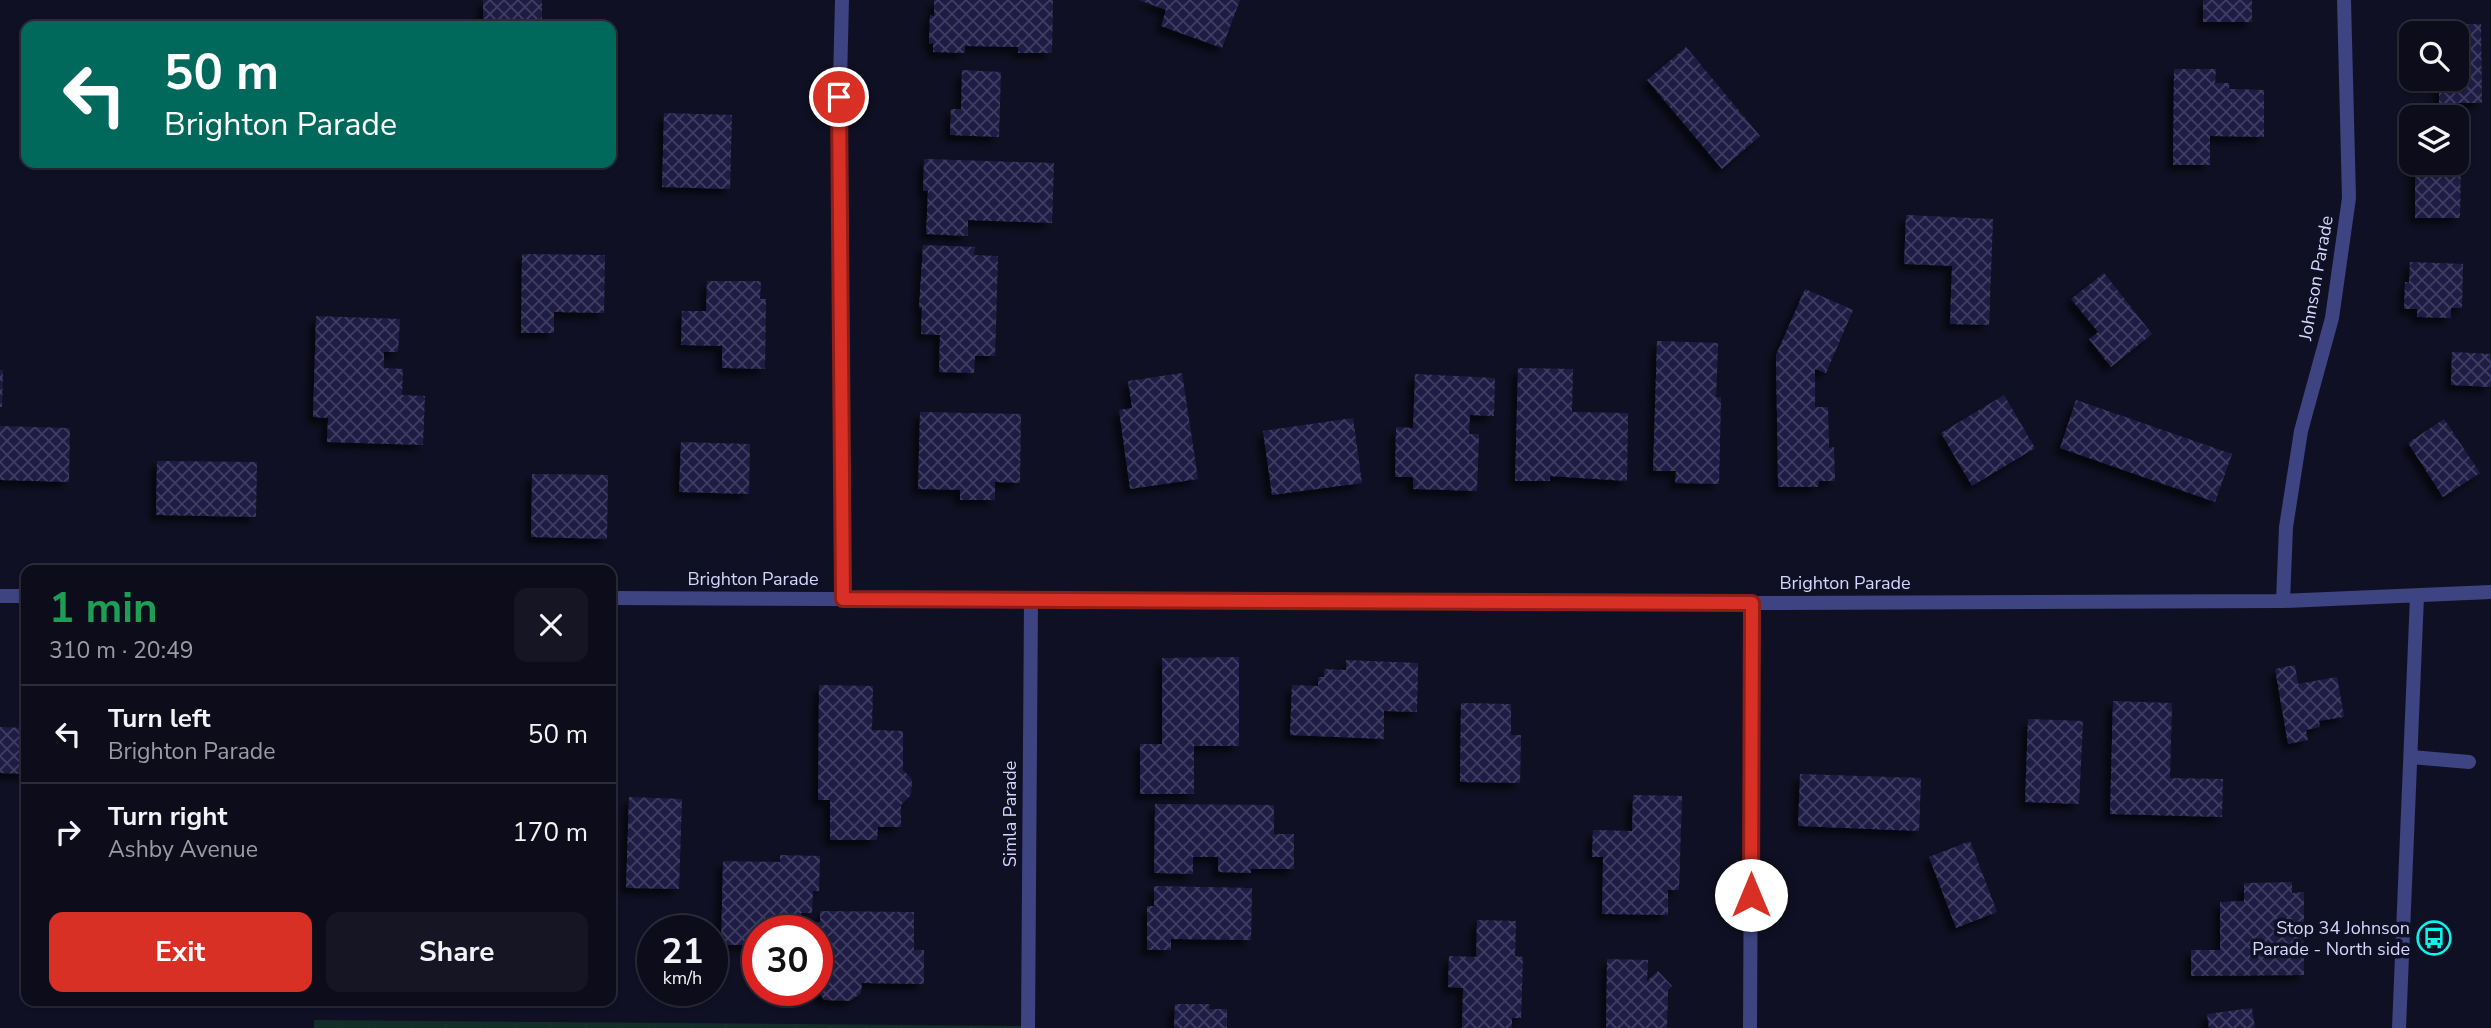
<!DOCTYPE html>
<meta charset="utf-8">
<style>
body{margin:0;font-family:"Nunito Sans",sans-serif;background:#151524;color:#f1f3f6;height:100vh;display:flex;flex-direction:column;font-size:26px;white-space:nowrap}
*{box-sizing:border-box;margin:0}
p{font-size:23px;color:#9a9ba3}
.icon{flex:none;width:38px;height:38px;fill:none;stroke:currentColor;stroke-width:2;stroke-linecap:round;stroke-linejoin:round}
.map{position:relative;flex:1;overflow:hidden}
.side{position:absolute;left:21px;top:565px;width:595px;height:441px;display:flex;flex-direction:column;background:#0c0c1b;border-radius:14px;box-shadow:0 2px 5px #0004,0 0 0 2px #2c2c3a}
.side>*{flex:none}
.top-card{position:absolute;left:21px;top:21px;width:595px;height:147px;border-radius:14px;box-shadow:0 2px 5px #0004,0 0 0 2px #2c2c3a;background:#00695c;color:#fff;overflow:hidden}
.tools{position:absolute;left:2399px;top:21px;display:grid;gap:14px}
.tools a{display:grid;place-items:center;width:70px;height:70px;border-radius:14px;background:#0c0c1b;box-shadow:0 2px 5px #0004,0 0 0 2px #2c2c3a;font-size:35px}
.speed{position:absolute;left:637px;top:915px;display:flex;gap:14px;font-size:35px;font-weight:700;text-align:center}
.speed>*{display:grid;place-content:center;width:91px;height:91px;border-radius:50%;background:#0c0c1b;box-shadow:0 2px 5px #0004,0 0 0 2px #2c2c3a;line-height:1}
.speed small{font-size:18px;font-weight:400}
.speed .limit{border:10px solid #d22;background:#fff;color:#111}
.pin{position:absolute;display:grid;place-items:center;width:60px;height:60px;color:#fff;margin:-30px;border:4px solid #fff;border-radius:50%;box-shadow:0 2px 7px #0007}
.me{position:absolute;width:77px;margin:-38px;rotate:0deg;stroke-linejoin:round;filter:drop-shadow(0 0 5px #0008)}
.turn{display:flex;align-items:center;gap:24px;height:147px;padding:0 28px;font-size:32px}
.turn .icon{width:91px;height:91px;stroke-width:2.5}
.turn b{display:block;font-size:49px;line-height:60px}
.round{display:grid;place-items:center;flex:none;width:74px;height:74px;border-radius:14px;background:#151524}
.overview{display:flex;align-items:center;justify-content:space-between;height:119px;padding:0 28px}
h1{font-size:42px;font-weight:700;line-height:52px;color:#1e9e55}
.cta{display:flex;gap:14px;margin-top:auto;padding:14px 28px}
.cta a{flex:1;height:80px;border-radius:14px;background:#d93025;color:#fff;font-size:28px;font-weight:700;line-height:80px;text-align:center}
.cta a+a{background:#151524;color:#f1f3f6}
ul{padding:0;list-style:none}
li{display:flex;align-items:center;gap:21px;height:98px;padding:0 28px;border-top:2px solid #2c2c3a}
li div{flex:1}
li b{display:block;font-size:26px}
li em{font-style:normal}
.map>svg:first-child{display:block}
</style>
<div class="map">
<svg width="2491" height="1028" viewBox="0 0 2491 1028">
<defs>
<pattern id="forest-crowns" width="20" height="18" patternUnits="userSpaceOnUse" patternTransform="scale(1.75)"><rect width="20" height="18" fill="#132e29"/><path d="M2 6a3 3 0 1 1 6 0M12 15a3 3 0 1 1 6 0" fill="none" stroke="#344c49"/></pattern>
<pattern id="building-cross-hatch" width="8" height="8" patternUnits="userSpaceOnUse" patternTransform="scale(1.75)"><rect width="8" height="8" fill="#1f1d45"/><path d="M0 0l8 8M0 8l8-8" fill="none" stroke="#3f3d61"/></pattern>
<filter id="shadow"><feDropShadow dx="-6" dy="6" stdDeviation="3.5" flood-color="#0009"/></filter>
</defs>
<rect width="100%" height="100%" fill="#101024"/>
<path fill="url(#forest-crowns)" d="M314 1020 1028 1026V1028H314Z"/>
<path fill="url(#building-cross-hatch)" filter="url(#shadow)" d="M483 0H542V26H483Z
M934 0H1053L1052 53H1018V47L965 46V53L933 52V43L929 44 930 15 934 16Z
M1139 0H1240L1222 48 1161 26 1166 10Z
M2203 0H2252V22H2203Z
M2481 24 2482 103H2439V79H2457V33H2429V25Z
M1686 47 1760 136 1722 169 1647 80Z
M2174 69H2216L2215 83H2229V89L2264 90V137L2210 136V165H2173Z
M962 70 1001 72 999 137 950 135 951 109H961Z
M664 113 732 115 730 189 662 187Z
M924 159 1054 163 1052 223 968 220V236L926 234 928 191H923Z
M2415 163H2461L2460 218H2415Z
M1906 215 1993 219 1989 325 1950 324 1952 266 1904 264Z
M923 245 975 247 974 255 998 256 995 356H975L974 373 939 372 940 335 921 334 922 308H919Z
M522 254 605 255 604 313 554 312V333H521Z
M2410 262 2463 264 2462 308H2451V318L2417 317V309H2404L2405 282H2409Z
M2104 273 2152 334 2111 367 2089 339 2098 332 2071 299Z
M707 281H761L760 299H766L765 369 722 368V346L681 345 682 311H706Z
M1805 289 1853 310 1826 373 1815 369V407H1828L1829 448 1834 447 1835 481H1819L1818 487H1778L1776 355Z
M316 316 400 319 398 352H384V368L403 369 402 395 425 396 423 445 327 442 328 418 313 417Z
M1657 341 1718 343 1716 398 1721 397 1719 484 1675 483 1676 471H1653Z
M2452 352 2491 354V387L2451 385Z
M1518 368 1573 369 1572 412 1628 413 1627 481 1550 476V481H1515Z
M0 370H3L2 407H0Z
M1182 373 1198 479 1130 489 1119 410 1132 408 1128 381Z
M1415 374 1495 378 1494 416 1470 415 1469 434H1479L1477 491 1413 489V477H1395L1396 427 1413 428Z
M2004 395 2035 448 1972 486 1941 433Z
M2076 400 2232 454 2215 502 2060 448Z
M920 412 1021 414 1020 483 995 482V500H960V490L918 489Z
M1353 418 1362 483 1272 495 1263 431Z
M2444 419 2480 473 2443 497 2408 443Z
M0 426 70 428 69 482 0 480Z
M681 442 750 444 749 494 679 492Z
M157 461 257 462 256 517 156 515Z
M532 474 608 475 607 539 531 537Z
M1239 657V746H1194V794H1140V744H1162V658Z
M1346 660 1418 663 1417 712 1384 711V739L1290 735 1292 685 1318 686V677H1324V669L1346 670Z
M2295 665 2298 684 2337 677 2344 717 2319 721 2320 727 2306 730 2308 740 2288 744 2275 669Z
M819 685 873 686 872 730 903 731V770L912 779 911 795 901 805V827H878L877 840H830V800H818Z
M2113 701 2172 703 2170 778 2223 779 2222 817 2110 814Z
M1461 703 1511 704V735H1521L1520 783 1460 782Z
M2028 719 2083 721 2079 804 2025 802Z
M0 727 26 728V774L0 773Z
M1800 774 1921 778 1919 831 1798 826Z
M1633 795 1682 796 1679 890H1668V915L1602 914 1603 857H1592L1593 830 1632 831Z
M629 797 682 799 679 889 626 888Z
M1155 804 1274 805V834H1294V869H1251V873L1218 872V857H1193V874L1154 873Z
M1970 841 1997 912 1956 928 1929 857Z
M780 855 820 856 819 891H813L812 913H801V931H758V945H721L723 861 780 862Z
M2292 882V893L2304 892V975L2191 976V950H2220V902L2244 901V883Z
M1154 886 1252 888 1251 940 1171 939V950H1147V906H1154Z
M820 911 914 912V950H924V984L862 983 861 993 850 1001 824 1000 817 989V931H803V922H820Z
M1477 920 1516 921 1515 956 1523 957 1521 1018H1512V1028H1462L1463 988 1448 987 1449 956 1476 957Z
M1607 959 1648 960 1647 981 1658 971 1672 986 1668 990 1667 1028H1606Z
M1175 1004H1210L1209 1009H1227V1028H1174Z
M2252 1008 2255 1028H2209L2207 1014Z"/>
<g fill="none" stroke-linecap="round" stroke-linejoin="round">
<path stroke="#3d4481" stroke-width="14" d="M2411 757 2469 762"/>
<path stroke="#3d4481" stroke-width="14" d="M842 0 839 121 843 599
M0 596H26
M611 598 1752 603 2283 601 2491 592
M2283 601 2286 527 2301 431 2332 318 2349 198 2344 0
M1028 1028 1031 600
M1750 1028 1752 603
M2399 1028 2417 596"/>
</g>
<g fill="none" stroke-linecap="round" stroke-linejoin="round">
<defs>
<path id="route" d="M839 97 843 599 1752 603 1751 895"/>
</defs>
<use href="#route" stroke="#8d1f18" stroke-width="18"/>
<use href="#route" stroke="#d93025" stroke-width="12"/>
</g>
<defs>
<symbol id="bus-ring" viewBox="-11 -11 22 22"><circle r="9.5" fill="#101024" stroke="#0cf3e9" stroke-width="1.5"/><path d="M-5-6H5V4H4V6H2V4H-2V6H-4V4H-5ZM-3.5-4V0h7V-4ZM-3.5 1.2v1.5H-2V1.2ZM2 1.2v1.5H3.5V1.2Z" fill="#0cf3e9"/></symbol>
</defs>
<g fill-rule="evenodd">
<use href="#bus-ring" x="2415" y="919" width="38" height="38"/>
</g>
<g text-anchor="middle" stroke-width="7" stroke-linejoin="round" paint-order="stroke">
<g font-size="18" fill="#d5d6fd" stroke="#101024">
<text transform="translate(2316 278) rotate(-80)" y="6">Johnson Parade</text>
<text x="753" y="585">Brighton Parade</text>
<text x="1845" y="589">Brighton Parade</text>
<text transform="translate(1010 814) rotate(-90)" y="6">Simla Parade</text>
</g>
<g font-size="18" fill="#d5d6fd" stroke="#101024" text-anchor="end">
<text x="2410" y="934">Stop 34 Johnson<tspan x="2410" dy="21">Parade - North side</tspan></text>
</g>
</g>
</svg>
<div class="tools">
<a><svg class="icon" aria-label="search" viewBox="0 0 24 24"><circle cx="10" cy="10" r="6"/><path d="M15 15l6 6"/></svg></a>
<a><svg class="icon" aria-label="layers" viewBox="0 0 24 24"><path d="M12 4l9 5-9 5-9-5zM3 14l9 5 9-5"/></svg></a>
</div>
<div class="speed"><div>21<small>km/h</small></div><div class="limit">30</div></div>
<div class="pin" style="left:839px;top:97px;background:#d93025"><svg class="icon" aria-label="arrive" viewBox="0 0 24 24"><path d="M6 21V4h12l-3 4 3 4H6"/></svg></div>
<svg class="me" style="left:1751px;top:895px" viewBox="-20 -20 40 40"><circle r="19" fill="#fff"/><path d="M0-13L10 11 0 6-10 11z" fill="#d93025"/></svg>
<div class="top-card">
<div class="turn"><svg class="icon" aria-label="left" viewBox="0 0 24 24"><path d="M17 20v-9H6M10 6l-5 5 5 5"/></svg><div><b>50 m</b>Brighton Parade</div></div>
</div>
<section class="side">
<div class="overview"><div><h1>1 min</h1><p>310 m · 20:49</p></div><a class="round"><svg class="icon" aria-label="close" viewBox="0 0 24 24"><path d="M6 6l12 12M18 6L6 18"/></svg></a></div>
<ul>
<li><svg class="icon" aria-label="left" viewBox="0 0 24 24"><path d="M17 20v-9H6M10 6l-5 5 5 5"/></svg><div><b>Turn left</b><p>Brighton Parade</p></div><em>50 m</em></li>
<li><svg class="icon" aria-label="right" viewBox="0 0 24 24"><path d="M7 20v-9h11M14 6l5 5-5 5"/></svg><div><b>Turn right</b><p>Ashby Avenue</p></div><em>170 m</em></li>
</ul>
<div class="cta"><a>Exit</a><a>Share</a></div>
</section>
</div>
